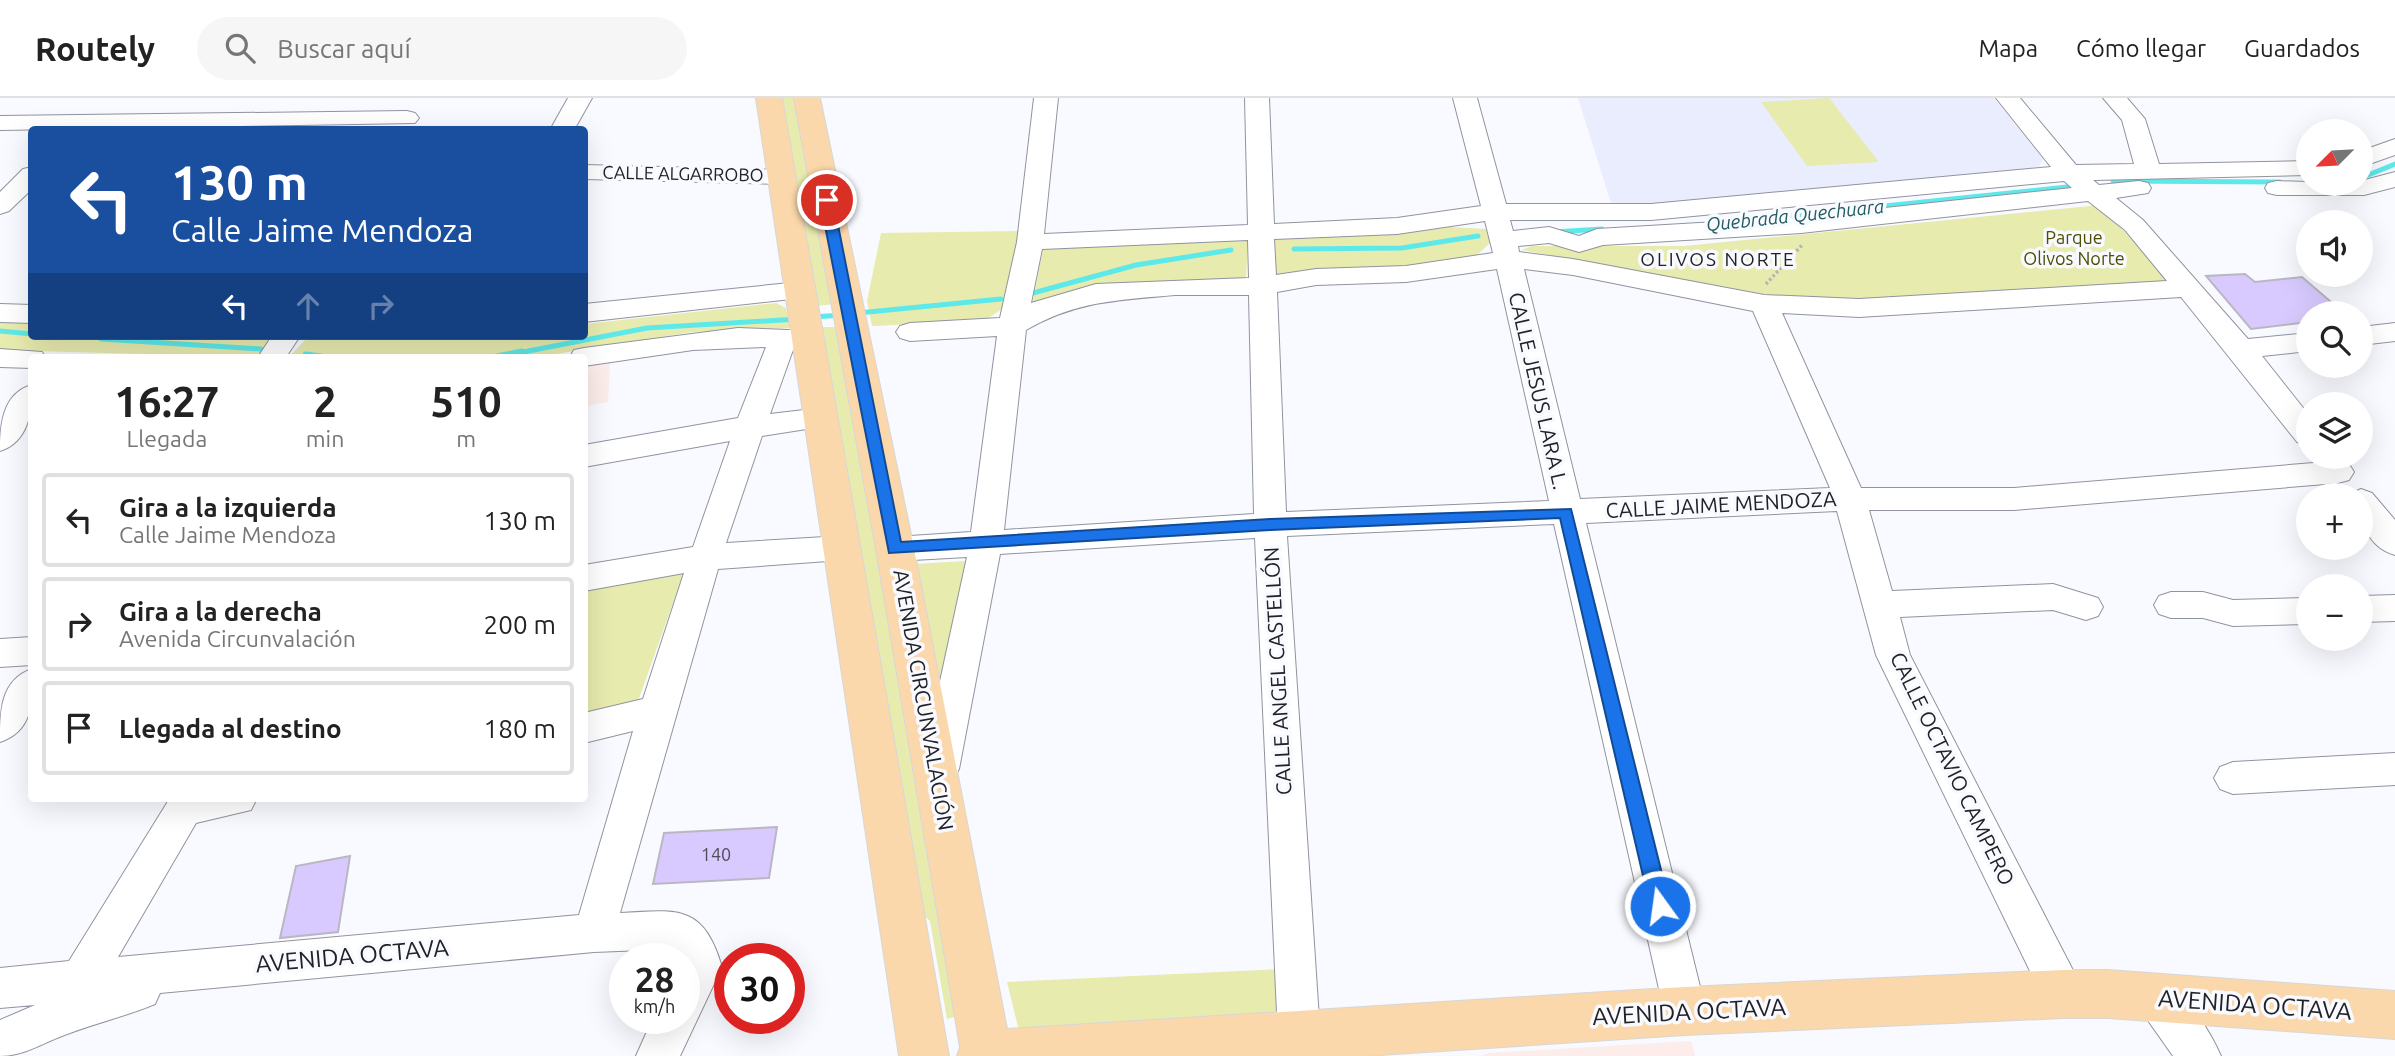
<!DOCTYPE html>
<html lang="es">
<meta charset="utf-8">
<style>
body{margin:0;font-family:Ubuntu,sans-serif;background:#f6f6f6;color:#222;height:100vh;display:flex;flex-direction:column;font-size:26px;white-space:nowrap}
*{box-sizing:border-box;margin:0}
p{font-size:23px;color:#767676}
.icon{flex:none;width:38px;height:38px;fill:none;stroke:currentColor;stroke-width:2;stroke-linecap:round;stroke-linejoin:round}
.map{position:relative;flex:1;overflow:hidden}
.details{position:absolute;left:28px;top:256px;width:560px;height:448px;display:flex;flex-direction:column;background:#fff;border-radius:7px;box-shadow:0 7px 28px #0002}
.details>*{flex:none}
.top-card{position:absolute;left:28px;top:28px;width:560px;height:214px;border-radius:7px;box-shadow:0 7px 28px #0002;background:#1a4fa0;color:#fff;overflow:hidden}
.needle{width:46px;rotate:246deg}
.tools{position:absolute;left:2296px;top:21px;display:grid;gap:14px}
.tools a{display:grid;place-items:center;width:77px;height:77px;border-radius:50%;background:#fff;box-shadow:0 7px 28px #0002;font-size:35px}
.speed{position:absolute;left:609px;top:845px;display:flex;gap:14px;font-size:35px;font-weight:700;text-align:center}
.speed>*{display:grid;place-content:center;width:91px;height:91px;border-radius:50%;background:#fff;box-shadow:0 7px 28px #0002;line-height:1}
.speed small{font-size:18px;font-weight:400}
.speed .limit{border:10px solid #d22;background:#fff;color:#111}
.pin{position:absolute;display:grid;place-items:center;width:60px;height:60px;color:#fff;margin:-30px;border:4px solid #fff;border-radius:50%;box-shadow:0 2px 7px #0007}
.me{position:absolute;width:77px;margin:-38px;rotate:346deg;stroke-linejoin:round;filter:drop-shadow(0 0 5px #0008)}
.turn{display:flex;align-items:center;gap:24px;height:147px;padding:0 28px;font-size:32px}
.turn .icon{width:91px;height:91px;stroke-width:2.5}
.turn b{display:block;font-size:49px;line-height:60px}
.lanes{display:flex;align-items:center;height:66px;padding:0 28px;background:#0003;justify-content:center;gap:35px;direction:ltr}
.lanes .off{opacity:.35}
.eta{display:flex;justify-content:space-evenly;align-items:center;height:119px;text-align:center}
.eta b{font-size:42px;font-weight:700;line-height:49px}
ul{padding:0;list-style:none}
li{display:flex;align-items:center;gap:21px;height:94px;margin:0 14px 10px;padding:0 14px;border:4px solid #e0e0e0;border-radius:7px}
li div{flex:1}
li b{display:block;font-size:26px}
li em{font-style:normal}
header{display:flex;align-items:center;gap:42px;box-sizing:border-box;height:98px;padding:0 35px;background:#fff;border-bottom:2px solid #e0e0e0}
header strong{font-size:33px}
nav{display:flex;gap:38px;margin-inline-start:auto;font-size:24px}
.search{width:490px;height:63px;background:#f6f6f6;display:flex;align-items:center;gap:18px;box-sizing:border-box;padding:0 24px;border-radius:38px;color:#767676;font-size:26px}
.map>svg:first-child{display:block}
</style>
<header>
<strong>Routely</strong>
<div class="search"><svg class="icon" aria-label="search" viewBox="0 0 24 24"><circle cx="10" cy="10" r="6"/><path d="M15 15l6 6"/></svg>Buscar aquí</div>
<nav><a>Mapa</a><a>Cómo llegar</a><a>Guardados</a></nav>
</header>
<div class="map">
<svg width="2395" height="958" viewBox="0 0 2395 958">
<rect width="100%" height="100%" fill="#f8faff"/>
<path fill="#e9edfd" d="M1578 0H1994L2043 61 2039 69 1657 106 1611 105Z"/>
<path fill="#fcecea" d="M610 264 608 304 585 308 584 268Z
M1691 943 1695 958H1481L1489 955Z"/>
<path fill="#e8ebae" d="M779 0H797L836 206 814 208Z
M1829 0 1879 64 1807 68 1761 4Z
M2100 107 2171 185 1846 203 1785 200 1521 152 1532 148H1684Z
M1450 129 1487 131 1491 144 1476 158 1407 170 1312 171 1274 179 1275 139 1393 137Z
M1022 133 1005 209 984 223 872 228 867 203 881 135Z
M1248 140 1246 181 1032 208 1043 151Z
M776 205 786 210 790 230 692 234 537 259H289L309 238H584L585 226Z
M0 221 31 223 32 238H277L261 255 252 259 0 252Z
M816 229H841L967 915 947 921 930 823 914 808Z
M966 463 940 616 915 466Z
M685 471 636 609 585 620V488Z
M1280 871 1283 920 1020 937 1007 884Z"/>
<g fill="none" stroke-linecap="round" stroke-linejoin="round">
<path stroke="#5de9ea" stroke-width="5" d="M2361 80 2395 66
M2113 83 2280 84
M1750 122 2067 89
M1554 134 1602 131
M1294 151 1402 150 1478 138
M1033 195 1136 167 1231 152
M858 215 1001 201
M813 219 843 217
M0 233 32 236
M101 241 261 251
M513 256 647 230 798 221"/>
<path stroke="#5de9ea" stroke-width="7" d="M306 257 321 259
M497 259 522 254"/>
</g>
<path fill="#d8cafe" stroke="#bab7c3" stroke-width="2" d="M2245 176 2255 184 2302 179 2344 215H2308V224L2251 231 2206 178Z
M777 729 769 780 653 786 664 735Z
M350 758 338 834 280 840 296 768Z"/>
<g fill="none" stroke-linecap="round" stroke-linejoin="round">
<defs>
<path id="minor" d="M568 0H592L574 32H550Z
M1034 0H1058L1044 136 1248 127 1245 0H1269L1274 126 1397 120 1481 108 1453 0H1477L1506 106H1651L2051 69 1996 0H2020L2076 67 2134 66 2122 22 2103 0H2127L2145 21 2159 66 2308 63V77L2093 82 2099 87 2139 83 2148 85 2151 90 2148 95 2116 100 2143 122 2248 241 2308 235V253L2262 258 2308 316V347L2297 344 2181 199 1859 219 1782 215 1861 390H2014L2338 363 2349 366 2354 374 2349 382 2338 385 2014 412H1869L1892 493 2053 486 2098 500 2103 509 2098 518 2086 522 2053 512 1900 519 1910 557 2078 882 2084 896 2078 910 2063 916 2048 910 1876 557 1837 413 1586 425 1706 913 1700 928 1685 934 1670 928 1664 913 1554 426 1287 438 1320 936 1314 951 1299 957 1284 951 1278 936 1255 440 1000 456 959 671 953 682 940 687 927 682 921 671 967 459 895 463 883 460 879 451 883 442 895 439 971 434 997 238 910 243 900 240 896 234 900 228 910 225 1000 220 1017 144ZM2064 83 2072 90 1801 119 1597 131 1579 138 1549 129 1513 133 1510 122H1651ZM2088 103 2125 132 2167 183 1859 201 1764 197 1573 161 1519 154 1518 148 1549 145 1579 154 1603 147 1801 135ZM1485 123 1493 155 1406 168 1316 171 1276 177 1274 141 1397 136ZM1248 142 1249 180 1096 186 1031 205 1042 151ZM1497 171 1549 403 1286 414 1277 194 1316 187 1406 184ZM1524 171 1573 177 1753 213 1830 390 1580 401ZM1175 197H1249L1254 416 1004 432 1026 232C1075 203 1119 202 1175 197Z
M407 13 415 15 419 20 415 25 0 32V18Z
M2395 41V57L2361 69V53Z
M584 67 782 72 791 74 794 79 791 84 782 86 584 81Z
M32 69V91L9 113 0 116V94L23 71Z
M2395 74V89L2364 97H2277L2268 95 2265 90 2268 85 2277 83 2361 86V83Z
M800 184 810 187 814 193 810 199 584 224V206Z
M0 206 32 207V225L0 224Z
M2395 225V243L2361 247V229Z
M738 230 814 233 818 239 814 245 794 249 770 316 821 310 832 313 836 320 832 327 762 338 726 445 842 438 854 441 858 450 854 459 842 462 718 471 620 815C677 812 703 805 722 869L680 958H636L653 920H684V861H678L669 851 594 854 160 895 155 906C124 919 92 926 62 938 41 946 23 958 0 958V922L35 907 0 910V870L69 863 170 700H257L251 712 196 725 118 859 579 817 633 633 584 645V615L643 601 684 475 584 493V467L693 449 730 343 584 369V347L738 320 766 249 693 252 584 268V259H570L574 252 584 250Z
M272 238H300L286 259H258Z
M0 251 42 254 45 259H32V270L0 269Z
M32 287C32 313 29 344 0 353 0 328 2 295 32 287Z
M2361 391 2372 395 2395 422V457C2366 448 2361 424 2361 397H2348Z
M2171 494H2203L2233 502 2308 500V526L2233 528 2203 520H2171L2159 516 2154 507 2159 498Z
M2395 497V523L2361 524V498Z
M32 539V567L0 569V541Z
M32 571C32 601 35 632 0 644 0 614 0 582 32 571Z
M2395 655V687L2233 696 2220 691 2214 680 2220 669 2233 664Z
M2157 880C2184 891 2209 931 2221 958H2173L2142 914 2136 900 2142 886Z"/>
<path id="major" d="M756 0H782L949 958H899Z
M794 0H820L914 451 1007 931 1685 889 2063 872H2108L2395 893V941L2108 920H2063L1685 937 1365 958H957L960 949 876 451Z"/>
</defs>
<use href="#minor" stroke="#90949f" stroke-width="2"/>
<use href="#major" stroke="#d7d7d8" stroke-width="2"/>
<path stroke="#b2b4b8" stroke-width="3.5" stroke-dasharray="2.5 2.5" stroke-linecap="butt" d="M1766 186 1803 146"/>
<use href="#minor" fill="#fff" fill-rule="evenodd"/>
<use href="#major" fill="#fad8ab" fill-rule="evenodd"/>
</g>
<path fill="#1a73e8" stroke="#114b97" stroke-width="2" d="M827 99 833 102 901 444 1270 421 1571 411 1670 808 1667 814 1660 817 1653 814 1650 808 1560 420 1270 432 889 455 820 102Z"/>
<g text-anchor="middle" stroke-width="7" stroke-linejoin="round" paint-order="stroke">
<g font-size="18" fill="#212226" stroke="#f8faff">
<text transform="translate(683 76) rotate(1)" y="6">CALLE ALGARROBO</text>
</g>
<g font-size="18" fill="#4d4e00" stroke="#f8faff">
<text x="2074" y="146">Parque<tspan x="2074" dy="21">Olivos Norte</tspan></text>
</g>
<g font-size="18" fill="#4f4c5c">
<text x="716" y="763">140</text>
</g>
<g font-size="19" font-style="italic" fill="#225c5d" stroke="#f8faff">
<text transform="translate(1795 117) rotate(-6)" y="7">Quebrada Quechuara</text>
</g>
<g font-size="19" letter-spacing="2" fill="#212226" stroke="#f8faff">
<text x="1718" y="168">OLIVOS NORTE</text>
</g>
<g font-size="21" fill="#212226" stroke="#f8faff">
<text transform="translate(1538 293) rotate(77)" y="7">CALLE JESUS LARA L.</text>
<text transform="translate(1721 407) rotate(-3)" y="7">CALLE JAIME MENDOZA</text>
<text transform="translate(1278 573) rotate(-93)" y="7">CALLE ANGEL CASTELLÓN</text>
<text transform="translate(923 602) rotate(80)" y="7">AVENIDA CIRCUNVALACIÓN</text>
<text transform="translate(1952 671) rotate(64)" y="7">CALLE OCTAVIO CAMPERO</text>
</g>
<g font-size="24" fill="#212226" stroke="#f8faff">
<text transform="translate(352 858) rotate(-5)" y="8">AVENIDA OCTAVA</text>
<text transform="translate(2255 907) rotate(4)" y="8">AVENIDA OCTAVA</text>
<text transform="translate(1689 914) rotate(-3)" y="8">AVENIDA OCTAVA</text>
</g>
</g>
</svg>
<div class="tools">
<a><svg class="needle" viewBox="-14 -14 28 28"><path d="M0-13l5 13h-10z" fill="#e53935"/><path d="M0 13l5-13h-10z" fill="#767676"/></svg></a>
<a><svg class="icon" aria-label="sound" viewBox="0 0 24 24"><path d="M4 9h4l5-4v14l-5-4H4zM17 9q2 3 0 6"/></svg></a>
<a><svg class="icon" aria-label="search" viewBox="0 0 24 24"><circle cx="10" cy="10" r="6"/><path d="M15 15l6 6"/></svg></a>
<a><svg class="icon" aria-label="layers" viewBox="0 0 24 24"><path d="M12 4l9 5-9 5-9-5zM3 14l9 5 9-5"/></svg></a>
<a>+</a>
<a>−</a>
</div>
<div class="speed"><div>28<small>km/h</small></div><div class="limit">30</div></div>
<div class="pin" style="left:827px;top:102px;background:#d93025"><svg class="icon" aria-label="arrive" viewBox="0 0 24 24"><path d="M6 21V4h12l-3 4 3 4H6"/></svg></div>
<svg class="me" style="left:1660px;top:808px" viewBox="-20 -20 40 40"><circle r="17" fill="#1a73e8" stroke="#fff" stroke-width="3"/><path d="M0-11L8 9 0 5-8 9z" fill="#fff"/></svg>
<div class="top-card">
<div class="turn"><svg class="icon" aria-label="left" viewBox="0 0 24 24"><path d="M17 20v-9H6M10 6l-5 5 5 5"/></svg><div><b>130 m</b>Calle Jaime Mendoza</div></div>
<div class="lanes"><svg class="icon" aria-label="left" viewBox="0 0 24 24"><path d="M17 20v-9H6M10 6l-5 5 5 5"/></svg><svg class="icon off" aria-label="ahead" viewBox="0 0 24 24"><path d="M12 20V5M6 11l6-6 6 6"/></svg><svg class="icon off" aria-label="right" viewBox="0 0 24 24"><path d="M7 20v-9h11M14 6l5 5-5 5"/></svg></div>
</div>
<section class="details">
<div class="eta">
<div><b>16:27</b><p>Llegada</p></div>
<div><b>2</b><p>min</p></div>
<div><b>510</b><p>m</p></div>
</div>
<ul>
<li><svg class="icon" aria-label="left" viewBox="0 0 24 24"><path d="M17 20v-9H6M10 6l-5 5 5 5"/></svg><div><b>Gira a la izquierda</b><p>Calle Jaime Mendoza</p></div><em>130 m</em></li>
<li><svg class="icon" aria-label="right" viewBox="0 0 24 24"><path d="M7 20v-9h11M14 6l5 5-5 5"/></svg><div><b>Gira a la derecha</b><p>Avenida Circunvalación</p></div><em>200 m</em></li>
<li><svg class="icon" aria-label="arrive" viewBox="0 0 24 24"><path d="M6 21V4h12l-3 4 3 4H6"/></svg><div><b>Llegada al destino</b></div><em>180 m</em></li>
</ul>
</section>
</div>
